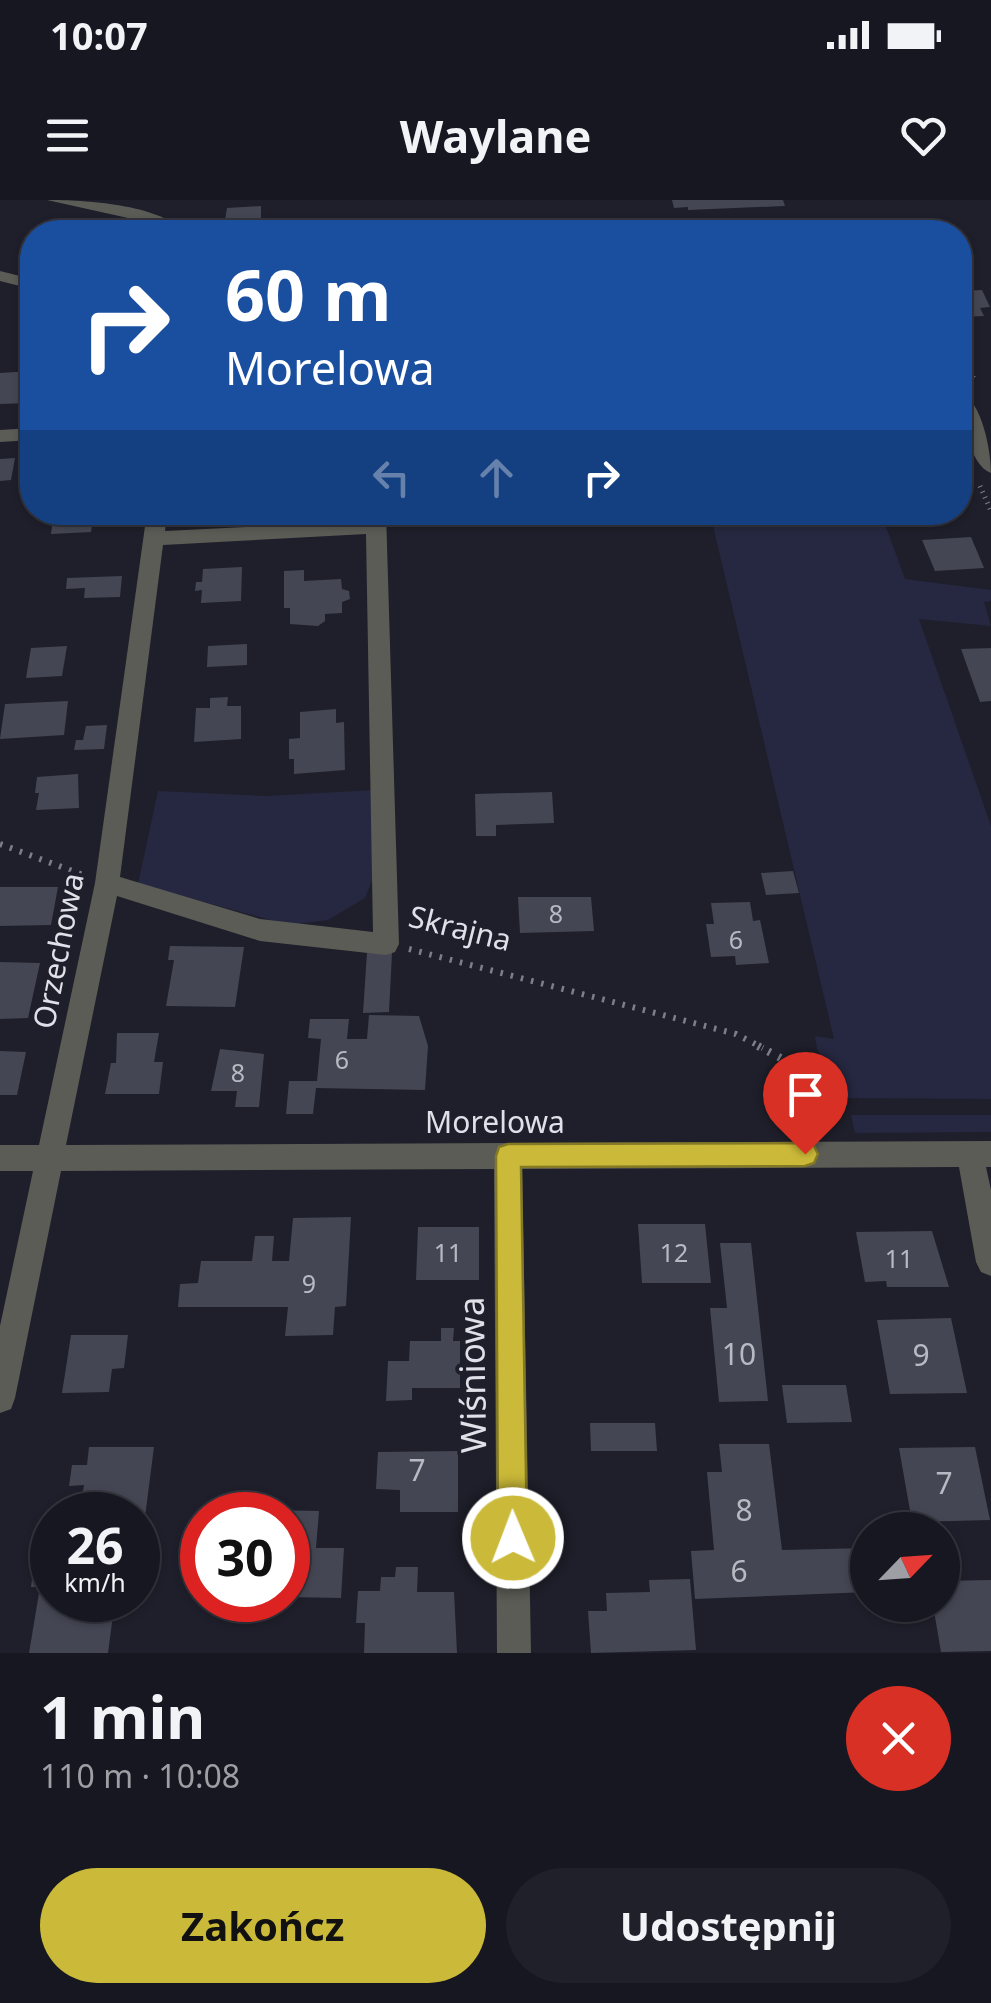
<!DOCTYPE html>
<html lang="pl">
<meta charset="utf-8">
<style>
body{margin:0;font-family:"Noto Sans",sans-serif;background:#1f2029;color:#f1f3f6;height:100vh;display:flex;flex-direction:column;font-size:38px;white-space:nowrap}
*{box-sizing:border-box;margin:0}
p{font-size:32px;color:#9e9fa5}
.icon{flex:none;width:55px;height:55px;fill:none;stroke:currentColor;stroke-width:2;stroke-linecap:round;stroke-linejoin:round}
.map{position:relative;height:1453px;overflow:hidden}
.details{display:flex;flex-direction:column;background:#161720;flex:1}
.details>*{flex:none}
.banner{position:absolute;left:20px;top:20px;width:952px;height:305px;border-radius:40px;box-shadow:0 2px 8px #0004,0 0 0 2px #35363e;background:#1a4fa0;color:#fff;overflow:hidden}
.needle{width:65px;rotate:65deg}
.fabs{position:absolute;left:850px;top:1312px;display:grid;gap:20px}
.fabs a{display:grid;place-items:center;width:110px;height:110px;border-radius:50%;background:#161720;box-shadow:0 2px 8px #0004,0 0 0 2px #35363e;font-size:50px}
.speed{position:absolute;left:30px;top:1292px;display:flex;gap:20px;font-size:50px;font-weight:700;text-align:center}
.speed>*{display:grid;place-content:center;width:130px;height:130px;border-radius:50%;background:#161720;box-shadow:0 2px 8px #0004,0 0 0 2px #35363e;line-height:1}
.speed small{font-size:25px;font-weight:400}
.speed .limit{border:15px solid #d22;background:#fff;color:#111}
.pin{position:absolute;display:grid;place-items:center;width:85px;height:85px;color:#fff;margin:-102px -42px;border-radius:50% 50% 50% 0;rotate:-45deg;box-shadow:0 0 10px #0007}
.pin .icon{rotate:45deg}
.me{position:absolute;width:110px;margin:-55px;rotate:359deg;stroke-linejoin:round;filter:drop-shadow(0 0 8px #0008)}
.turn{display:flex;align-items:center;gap:35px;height:210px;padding:0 40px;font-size:45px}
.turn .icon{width:130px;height:130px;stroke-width:2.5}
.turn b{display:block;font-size:70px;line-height:85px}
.lanes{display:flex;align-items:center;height:95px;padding:0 40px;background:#0003;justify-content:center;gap:50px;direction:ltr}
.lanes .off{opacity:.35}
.round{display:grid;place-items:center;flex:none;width:105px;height:105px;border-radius:52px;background:#1f2029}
.summary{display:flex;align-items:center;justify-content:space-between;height:170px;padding:0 40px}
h1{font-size:60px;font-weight:700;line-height:75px}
.action{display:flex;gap:20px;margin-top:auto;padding:20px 40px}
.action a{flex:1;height:115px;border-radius:60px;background:#cbba39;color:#111;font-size:40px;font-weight:700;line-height:115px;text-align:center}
.action a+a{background:#1f2029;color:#f1f3f6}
.status{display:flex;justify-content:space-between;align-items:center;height:70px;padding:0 50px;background:#161720;direction:ltr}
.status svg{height:28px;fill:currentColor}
header{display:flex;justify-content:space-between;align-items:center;height:130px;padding:0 40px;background:#161720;font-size:45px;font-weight:700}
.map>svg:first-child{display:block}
</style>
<div class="status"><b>10:07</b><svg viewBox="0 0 49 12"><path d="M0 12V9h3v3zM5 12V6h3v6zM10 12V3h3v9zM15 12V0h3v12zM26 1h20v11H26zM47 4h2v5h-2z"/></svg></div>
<header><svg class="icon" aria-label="menu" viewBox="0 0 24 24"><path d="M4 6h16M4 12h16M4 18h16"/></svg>Waylane<svg class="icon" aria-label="heart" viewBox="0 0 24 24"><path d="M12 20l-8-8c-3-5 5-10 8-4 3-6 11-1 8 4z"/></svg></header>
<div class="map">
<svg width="991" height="1453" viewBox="0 0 991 1453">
<rect width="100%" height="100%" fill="#1e1f2a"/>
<path fill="#262841" d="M710 313H881L905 379 991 390V401L984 402 991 426 919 419 991 626V899L848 898 817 849 815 836 834 839Z
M375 590 378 666 365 698 328 720 289 725 138 684 158 591 266 596Z
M851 915H991V932L855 933Z"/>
<path fill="#444653" d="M672 0H783L785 6 688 10V7L674 8Z
M261 6V30L223 32 227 8Z
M982 90 990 107 980 108 984 116 960 117V91Z
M32 171 28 203 0 204V173Z
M15 258 11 280 0 281V259Z
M54 312H94L91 332 51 334Z
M971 337 984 368 935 371 922 340Z
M242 367 241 401 201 403 202 390 195 391 196 382H202L203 369Z
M304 370V381L341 379 342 389 349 391 350 399 342 402V413L325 414V421L318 426 290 424V408H284V371Z
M122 376 120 397 84 398 85 388 66 389 67 378Z
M247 444V465L207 467 208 446Z
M67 446 62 476 26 478 31 448Z
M991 448V501L980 502 961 449Z
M228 497 227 506H241V539L194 542 196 508H210V498Z
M68 501 64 535 0 539 5 504Z
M336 509V523L344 522 345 570 294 574V559H289V539L300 538V512Z
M107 525 104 549 74 550 76 540H83L86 526Z
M78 574 79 608 36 610 39 593H35L37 577Z
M552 592 554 623 496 625V636H476L475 594Z
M793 671 799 693 766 695 761 673Z
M0 687H58L51 725 0 726Z
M518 697H591L594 731 520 733Z
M750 702 753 721 760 720 769 763 736 765 735 756 711 757 706 724H714L711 703Z
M170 746 244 747 235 807 166 806 174 760H168Z
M367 753H392L389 812 363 813Z
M0 762 40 763 28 818 0 819Z
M369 815 419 816 428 846 425 890 316 888 313 914H286L289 881H317L321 839 308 838 310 819H349L347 839H367Z
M117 833H159L154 862H163L159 894H105L111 863H116Z
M220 849 264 854 259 907H235L237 891H211Z
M0 851 26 852 17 895H0Z
M351 1017 346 1106 335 1107 333 1135 285 1136 288 1107H178L180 1084 198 1083 201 1061H252L255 1036H274L272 1061H289L293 1018Z
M638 1024H705L711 1083H642Z
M418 1027H479V1080H416Z
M932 1031 949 1087H887L886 1081 865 1082 856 1032Z
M720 1043H751L768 1201 719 1202 710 1108H727Z
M951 1118 967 1193 890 1194 877 1120Z
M441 1128H454L453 1141H460V1188H412V1200L386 1201 388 1161H409L410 1141H441Z
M71 1135H128L124 1168 112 1169 109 1192 62 1193Z
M782 1185H846L852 1222 787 1223Z
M590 1223H655L657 1251H591Z
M719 1244H769L782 1350 868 1348V1392L695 1399 691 1351 714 1350 707 1272H722Z
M89 1247H154L145 1317 79 1315 84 1285 69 1286 72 1265H87Z
M975 1247 990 1320 912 1322 899 1248Z
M458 1251V1312H400V1290L376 1289 378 1252Z
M266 1310 319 1311 316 1348H344L341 1398 288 1397V1315H266Z
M34 1363H52V1400H115L108 1453H29L40 1387H31Z
M396 1367H418L417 1392H454L457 1453H364L365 1423H356L358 1391H380L381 1377H395Z
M690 1379 696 1450 591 1453 588 1411H607L606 1393 650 1392 649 1380Z
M991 1380V1451L941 1452 933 1405H942V1381Z"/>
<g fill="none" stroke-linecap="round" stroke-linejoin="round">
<path stroke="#7d7e88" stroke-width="5" stroke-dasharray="1 5" stroke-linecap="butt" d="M960 150 974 179
M980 286 991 311"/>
<path stroke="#7d7e88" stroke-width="6" stroke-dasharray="2.5 8" stroke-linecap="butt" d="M0 644 83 675
M409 749 736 834 763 848"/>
<path stroke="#7d7e88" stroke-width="8" stroke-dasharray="2.5 9" stroke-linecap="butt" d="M758 846 826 882 837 929"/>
<path fill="#5c5c56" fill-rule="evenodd" d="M47 0C85 0 158 4 185 32H167L155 24Z
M883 23 893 32H806L814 27Z
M0 71 32 79V89L0 81Z
M960 192C982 201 991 251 991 273 969 265 960 214 960 192Z
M32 228V240L0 242V230Z
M147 312H167L165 331 366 321V312H386L399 744 395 752 386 755 260 741 117 696 66 945 991 941V967H986L991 990V1076L981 1072 976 1062 959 967 522 969 531 1453H497L494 969 61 971 15 1198 11 1209 0 1213V1126L33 971H0V945H39L95 683ZM366 334 373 732 260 719 120 677 163 345Z"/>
</g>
<path fill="#cbba39" stroke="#847925" stroke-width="2.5" d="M805 943 814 946 818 954 814 963 805 966 521 967 527 1338 523 1349 513 1353 502 1349 498 1338 496 956 499 947 508 944Z"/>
<g text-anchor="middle" stroke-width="8" stroke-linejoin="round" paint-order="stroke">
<g font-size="25" fill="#b8bac3">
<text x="556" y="723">8</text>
<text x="736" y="749">6</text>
<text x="342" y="869">6</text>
<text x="238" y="882">8</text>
<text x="448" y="1062">11</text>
<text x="674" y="1062">12</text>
<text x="899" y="1068">11</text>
<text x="309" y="1093">9</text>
</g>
<g font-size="30" fill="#dfe0e8" stroke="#1e1f2a">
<text transform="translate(460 729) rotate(14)" y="10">Skrajna</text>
<text transform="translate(59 751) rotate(-79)" y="10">Orzechowa</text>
<text x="495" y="933">Morelowa</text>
</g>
<g font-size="30" fill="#b8bac3">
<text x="739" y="1165">10</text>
<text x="921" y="1166">9</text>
<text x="417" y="1281">7</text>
<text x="944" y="1294">7</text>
<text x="744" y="1321">8</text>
<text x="739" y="1382">6</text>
</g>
<g font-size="35" fill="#dfe0e8" stroke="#1e1f2a">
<text transform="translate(473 1175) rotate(-91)" y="12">Wiśniowa</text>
</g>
</g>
</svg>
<div class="fabs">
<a><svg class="needle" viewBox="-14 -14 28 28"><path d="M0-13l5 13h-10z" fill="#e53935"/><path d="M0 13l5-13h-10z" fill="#9e9fa5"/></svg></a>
</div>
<div class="speed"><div>26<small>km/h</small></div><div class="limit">30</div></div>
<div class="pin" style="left:805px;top:954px;background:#d93025"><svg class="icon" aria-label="arrive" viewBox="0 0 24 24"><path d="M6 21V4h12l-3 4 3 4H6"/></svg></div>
<svg class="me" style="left:513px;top:1338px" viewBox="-20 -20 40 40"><circle r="17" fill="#cbba39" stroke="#fff" stroke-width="3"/><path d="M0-11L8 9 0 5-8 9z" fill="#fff"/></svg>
<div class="banner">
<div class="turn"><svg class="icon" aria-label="right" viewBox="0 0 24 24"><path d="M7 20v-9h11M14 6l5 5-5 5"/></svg><div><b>60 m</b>Morelowa</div></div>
<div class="lanes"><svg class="icon off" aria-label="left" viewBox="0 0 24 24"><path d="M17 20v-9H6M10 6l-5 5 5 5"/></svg><svg class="icon off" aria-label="ahead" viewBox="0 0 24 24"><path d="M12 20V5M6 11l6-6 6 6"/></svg><svg class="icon" aria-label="right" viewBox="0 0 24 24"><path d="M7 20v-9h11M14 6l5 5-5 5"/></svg></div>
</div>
</div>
<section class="details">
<div class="summary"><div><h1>1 min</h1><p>110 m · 10:08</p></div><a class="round" style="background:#d93025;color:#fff"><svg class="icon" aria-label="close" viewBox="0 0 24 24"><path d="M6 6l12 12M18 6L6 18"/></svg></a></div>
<div class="action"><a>Zakończ</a><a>Udostępnij</a></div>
</section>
